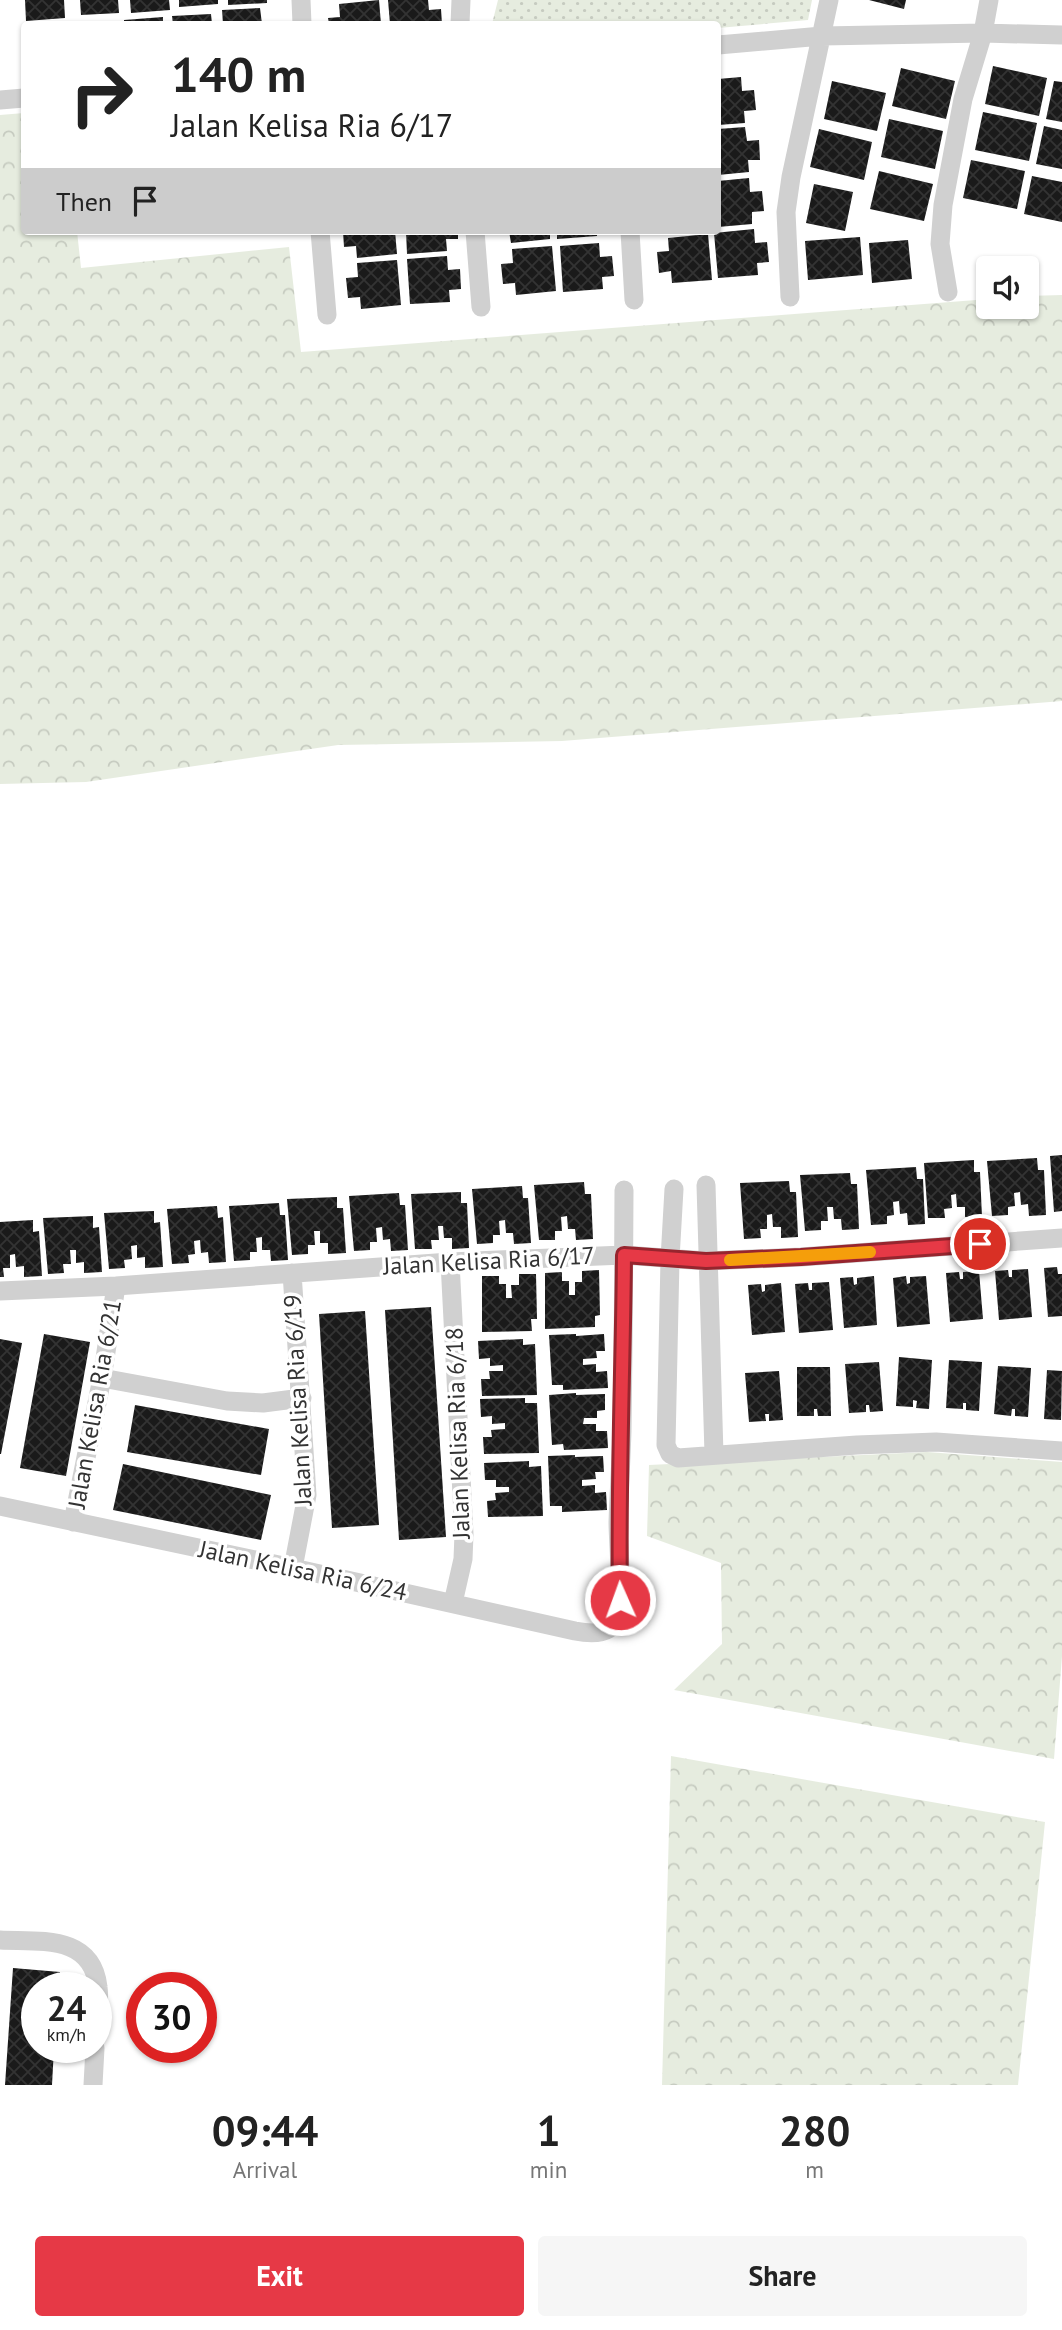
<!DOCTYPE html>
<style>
body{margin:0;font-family:"PT Sans",sans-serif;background:#f6f6f6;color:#222;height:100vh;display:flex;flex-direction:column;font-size:26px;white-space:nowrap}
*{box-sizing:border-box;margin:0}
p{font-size:23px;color:#767676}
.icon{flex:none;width:38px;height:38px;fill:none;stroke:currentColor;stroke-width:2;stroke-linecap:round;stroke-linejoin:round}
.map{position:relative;height:2085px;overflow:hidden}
.details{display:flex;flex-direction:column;background:#fff;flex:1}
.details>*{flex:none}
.guide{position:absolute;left:21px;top:21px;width:700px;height:214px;border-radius:7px;box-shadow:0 2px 5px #0004;background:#fff;color:#222;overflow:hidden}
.buttons{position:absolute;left:976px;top:256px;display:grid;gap:14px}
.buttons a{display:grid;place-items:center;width:63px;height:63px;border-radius:7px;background:#fff;box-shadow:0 2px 5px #0004;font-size:35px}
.speed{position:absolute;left:21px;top:1972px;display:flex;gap:14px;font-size:35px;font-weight:700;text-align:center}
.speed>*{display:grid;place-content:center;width:91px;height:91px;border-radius:50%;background:#fff;box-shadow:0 2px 5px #0004;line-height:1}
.speed small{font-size:18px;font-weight:400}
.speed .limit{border:10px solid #d22;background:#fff;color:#111}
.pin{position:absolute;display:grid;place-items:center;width:60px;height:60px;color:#fff;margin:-30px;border:4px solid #fff;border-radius:50%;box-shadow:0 2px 7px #0007}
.me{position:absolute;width:77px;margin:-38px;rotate:358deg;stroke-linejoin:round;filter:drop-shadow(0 0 5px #0008)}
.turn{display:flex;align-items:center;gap:24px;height:147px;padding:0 35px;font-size:32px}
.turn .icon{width:91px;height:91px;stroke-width:2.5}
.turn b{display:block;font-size:49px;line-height:60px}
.then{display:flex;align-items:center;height:66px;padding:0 35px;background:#0003;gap:14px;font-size:26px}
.eta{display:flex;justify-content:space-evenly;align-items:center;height:119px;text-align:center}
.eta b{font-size:42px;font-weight:700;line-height:49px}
.primary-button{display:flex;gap:14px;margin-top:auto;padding:14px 35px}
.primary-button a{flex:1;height:80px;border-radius:7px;background:#e63946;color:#fff;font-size:28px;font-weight:700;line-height:80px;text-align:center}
.primary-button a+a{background:#f6f6f6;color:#222}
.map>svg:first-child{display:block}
</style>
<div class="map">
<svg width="1062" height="2085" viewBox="0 0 1062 2085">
<defs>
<pattern id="forest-crowns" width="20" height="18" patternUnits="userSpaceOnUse" patternTransform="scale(1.75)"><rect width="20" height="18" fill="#e6ecdf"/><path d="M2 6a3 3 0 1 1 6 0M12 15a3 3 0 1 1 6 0" fill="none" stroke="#c6cbc0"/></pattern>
<pattern id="park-dots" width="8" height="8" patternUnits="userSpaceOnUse" patternTransform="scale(1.75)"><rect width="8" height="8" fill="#e6ecdf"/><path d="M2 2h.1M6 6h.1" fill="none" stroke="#c6cbc0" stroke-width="1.8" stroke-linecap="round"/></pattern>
<pattern id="building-cross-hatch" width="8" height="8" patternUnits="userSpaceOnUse" patternTransform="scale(1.75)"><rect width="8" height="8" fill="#1a1a1a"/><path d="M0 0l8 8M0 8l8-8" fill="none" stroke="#333"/></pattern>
</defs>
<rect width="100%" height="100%" fill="#fff"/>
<path fill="url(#forest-crowns)" d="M24 113V231H77L81 268 289 247 301 352 989 299V306H1027V296L1062 295V701L562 741 338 745 86 782 0 784V115Z
M927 1452 1062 1462V1656L1054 1759 674 1690 722 1644 721 1563 647 1536 649 1465Z
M671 1756 1045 1822 1018 2085H662Z"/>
<path fill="url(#park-dots)" d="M498 0H812L808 20 718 28V24H492Z"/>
<path fill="url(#building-cross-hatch)" d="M25 0H64L65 18 26 21Z
M80 0H118L119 13 81 15Z
M130 0H169L170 10 131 13Z
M179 0H218V4L179 7Z
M228 0H267V3L228 5Z
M379 0 381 24H329L328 18 340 17 339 4Z
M388 0H428L429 10 441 9 442 24H390Z
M869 0H906L904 9Z
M260 8 262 24H223L222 10Z
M211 14 212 24H173L172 16Z
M163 17V24H124V20Z
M993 66 1047 78 1039 116 985 104Z
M901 68 955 81 946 119 892 106Z
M741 77 742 91 754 90 756 110 744 111 745 123 718 125V79Z
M832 81 886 93 877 131 824 119Z
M1054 81 1062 82V122L1046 119Z
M983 112 1037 123 1029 161 975 150Z
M889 119 943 131 935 169 881 157Z
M1044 126 1062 130V169L1036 164Z
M745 127 747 141 759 140 760 160H748L749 172 718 175V129Z
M819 129 872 142 864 180 810 167Z
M971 160 1025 171 1017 209 963 198Z
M879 171 933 184 924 221 870 209Z
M1032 176 1062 182V222L1024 214Z
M749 178 750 192 762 191 764 211 752 212V224L718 227V181Z
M814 184 853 192 845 231 806 223Z
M754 229 755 243 767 242 769 262 757 263 758 275 718 278 714 233Z
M343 231H395L397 254 357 258 356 246 344 247Z
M406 231H458V239H446L447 251 407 254Z
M509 231H550V239L511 243Z
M557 231H597V236L557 239Z
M708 234 712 280 672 283 671 271 659 273 657 252 669 251 668 238Z
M860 237 863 275 808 280 805 241Z
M908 240 912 279 872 283 869 243Z
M599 243 600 257 612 256 614 276 602 277 603 289 563 292 560 246Z
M552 246 556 291 516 295 515 283 503 284 501 264 513 263 512 249Z
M447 256 448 270 460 269 461 289 449 290 450 302 410 304 407 259Z
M397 260 401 305 361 309 360 297 348 298 346 278 358 277 357 263Z
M1062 1155V1211L1054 1212 1050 1156Z
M1037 1158 1038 1170H1044L1046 1215 1029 1216 1028 1204 1021 1205 1020 1192 1014 1193 1015 1206 1008 1207V1215L992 1216 987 1161Z
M974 1160V1172H980L982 1217H965V1207H957L956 1194 951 1195 952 1208 944 1209 945 1218H928L924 1163Z
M916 1167 917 1179H923L925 1224 908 1225 907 1213 900 1214 899 1201 893 1202 894 1215 887 1216V1224L871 1225 866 1170Z
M850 1173 851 1184H857L859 1229 842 1230 841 1219H834L833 1207H827L828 1221H821V1230L805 1231 800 1175Z
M789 1181 790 1192H796L798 1237 781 1238V1227H773L772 1214 767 1215V1229H760L761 1238 744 1239 740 1183Z
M584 1182 585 1194H591L593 1239 576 1240 575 1229H568L567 1216 561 1217 562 1231H555V1240H539L534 1185Z
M522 1186 523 1198H528L531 1243 514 1244 513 1233H506L505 1220 499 1221 500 1235H493V1243L477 1244 472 1189Z
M461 1192V1203H467L469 1248 452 1249V1238H444L443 1226H438L439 1240H431L432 1249H415L411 1194Z
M399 1193 400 1205H405L408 1250 391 1251 390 1239 383 1240 382 1227 376 1228 377 1242H370V1250L354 1251 349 1196Z
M337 1197V1208H343L346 1253 328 1254V1243H320V1231H314L315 1245H308V1254L292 1255 287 1199Z
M279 1203 280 1215H285L288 1260 271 1261 270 1250H262V1237L256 1238 257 1252H250V1260L234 1261 229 1206Z
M217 1206 218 1218 223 1217 226 1262 209 1263 208 1252 201 1253 200 1240 194 1241 195 1254 188 1255 189 1263 172 1264 167 1209Z
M154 1211V1223L160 1222 163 1267 145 1268V1257L137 1258V1245L131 1246 132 1259 124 1260 125 1268 109 1269 104 1213Z
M93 1216V1228L99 1227 102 1272 84 1273V1262L76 1263V1250H70L71 1264H63L64 1273 48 1274 43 1218Z
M33 1220V1232L39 1231 42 1276 24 1277V1266L16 1267 15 1254 10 1255V1268H3L4 1277H0V1222Z
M1057 1267 1058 1274H1062V1316L1048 1317 1044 1268Z
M1028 1269 1032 1317 999 1320 995 1271 1008 1270 1009 1277H1012V1270Z
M599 1270 600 1315 595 1316V1327L545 1329V1273L562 1272V1281H569V1295H575V1282H582V1271Z
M979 1271 983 1319 950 1322 946 1273 959 1272 960 1279H963V1272Z
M519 1274H536L537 1319H531L532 1331 482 1332V1276H499V1284H506V1298H512L511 1285H519Z
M874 1276 877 1325 844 1328 840 1278 853 1277 854 1285 857 1284V1278Z
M906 1276 907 1284 910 1283V1277L926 1276 930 1324 897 1327 893 1278Z
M829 1282 833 1330 799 1333 795 1284 808 1283 809 1290H812V1283Z
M781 1283 785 1332 752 1335 748 1285 761 1284 762 1292 765 1291V1285Z
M431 1307 446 1537 399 1540 385 1310Z
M365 1311 379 1525 332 1528 319 1314Z
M44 1334 90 1342 66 1476 20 1468Z
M576 1334V1336L604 1334 605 1351H596L597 1358 583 1359V1365L596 1364V1372L607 1371 608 1388 563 1390V1385H552L549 1335Z
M0 1339 22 1343 1 1454H0Z
M523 1339V1345L535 1344 537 1395 482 1396 481 1379H490L489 1371H503V1365L490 1366V1358L479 1359 478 1341Z
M899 1357 932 1360 929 1409 916 1408 917 1401 913 1400V1407L896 1406Z
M949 1360 982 1362 979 1411 966 1410V1403H963V1409L946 1408Z
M879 1362 883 1411 870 1412 869 1405H866V1412L849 1413 845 1364Z
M998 1366 1031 1368 1028 1417 1015 1416V1409H1012L1011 1416 994 1414Z
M797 1367H830L831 1416H818L817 1409H814V1416H797Z
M1047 1370 1062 1371 1061 1420 1044 1419Z
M779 1371 783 1420 769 1421V1414H765L766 1421 749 1422 745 1373Z
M576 1393V1395L605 1394V1410L597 1411V1418H584L583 1424H596V1431H607L608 1448 564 1450 563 1444 552 1445 549 1395Z
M525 1398V1403H537L539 1453 484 1454 483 1437H492L491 1430 505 1429V1423L492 1424V1416L481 1417 480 1399Z
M135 1405 269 1429 261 1475 127 1452Z
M575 1455V1457L603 1456 604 1472H595L596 1479 582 1480V1486L595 1485V1493L606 1492 607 1510 562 1512V1506H550L548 1456Z
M529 1461V1467L541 1466 543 1516 488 1517 487 1501 496 1500 495 1493 509 1492V1487H496V1480H485L484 1463Z
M123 1464 271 1495 261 1540 113 1510Z
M13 1968 60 1972 59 1988H37V2048H54L52 2085H5Z"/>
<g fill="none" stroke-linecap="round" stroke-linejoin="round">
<path stroke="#d0d0d0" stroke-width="19" d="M301 0 302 24
M460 24 461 0
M718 45 822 36 983 33 1062 35
M0 100 24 98
M320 231 327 315
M475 231 481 307
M630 231 634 300
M948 292 940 244 943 205 963 99 983 33 989 0
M790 297 786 212 791 177 829 0
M706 1185 714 1454
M674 1189 670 1259 666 1445 670 1454 678 1458 857 1445 936 1442 1062 1451
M450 1262 464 1534 463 1559 453 1603
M292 1273 307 1495 293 1568
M0 1291 116 1286 450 1262 624 1255 706 1261 801 1257 1062 1238
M102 1378 227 1401 263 1403 302 1398
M0 1506 293 1568 575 1631C590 1634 610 1636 617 1619 624 1603 618 1543 618 1522 619 1492 621 1462 622 1431 623 1351 624 1270 624 1190
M73 1522 102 1378 116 1286
M0 1940C40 1942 92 1934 98 1987 100 2001 97 2017 96 2031
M93 2085 95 2048"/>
</g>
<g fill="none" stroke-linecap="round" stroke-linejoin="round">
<defs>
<path id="route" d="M620 1600C618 1485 623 1370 624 1255L706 1261 801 1257 980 1244"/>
</defs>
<use href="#route" stroke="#96252e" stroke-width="18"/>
<use href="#route" stroke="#e63946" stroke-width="12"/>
<path stroke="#f59e0b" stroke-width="12" d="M730 1260 870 1252"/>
</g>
<g text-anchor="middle" stroke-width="7" stroke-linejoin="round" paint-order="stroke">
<g font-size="24" fill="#333" stroke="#fff">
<text transform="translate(489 1261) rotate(-3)" y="8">Jalan Kelisa Ria 6/17</text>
<text transform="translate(298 1400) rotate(-93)" y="8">Jalan Kelisa Ria 6/19</text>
<text transform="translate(95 1404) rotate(-80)" y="8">Jalan Kelisa Ria 6/21</text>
<text transform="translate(458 1433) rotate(-92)" y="8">Jalan Kelisa Ria 6/18</text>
<text transform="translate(303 1571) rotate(12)" y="8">Jalan Kelisa Ria 6/24</text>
</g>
</g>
</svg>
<div class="buttons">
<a><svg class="icon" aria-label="sound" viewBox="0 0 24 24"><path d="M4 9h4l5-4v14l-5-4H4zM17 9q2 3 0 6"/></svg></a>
</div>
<div class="speed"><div>24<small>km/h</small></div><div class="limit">30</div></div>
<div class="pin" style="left:980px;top:1244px;background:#d93025"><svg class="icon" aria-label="arrive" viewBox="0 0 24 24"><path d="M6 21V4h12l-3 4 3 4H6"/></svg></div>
<svg class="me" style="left:620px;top:1600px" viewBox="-20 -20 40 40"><circle r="17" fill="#e63946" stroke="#fff" stroke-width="3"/><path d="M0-11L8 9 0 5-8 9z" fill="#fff"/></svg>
<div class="guide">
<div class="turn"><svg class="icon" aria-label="right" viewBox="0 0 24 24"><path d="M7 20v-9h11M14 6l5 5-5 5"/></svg><div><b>140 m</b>Jalan Kelisa Ria 6/17</div></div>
<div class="then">Then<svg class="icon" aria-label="arrive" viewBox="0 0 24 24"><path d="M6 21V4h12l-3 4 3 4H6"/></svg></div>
</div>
</div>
<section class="details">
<div class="eta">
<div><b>09:44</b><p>Arrival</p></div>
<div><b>1</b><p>min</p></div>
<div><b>280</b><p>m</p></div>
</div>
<div class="primary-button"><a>Exit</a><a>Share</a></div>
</section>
